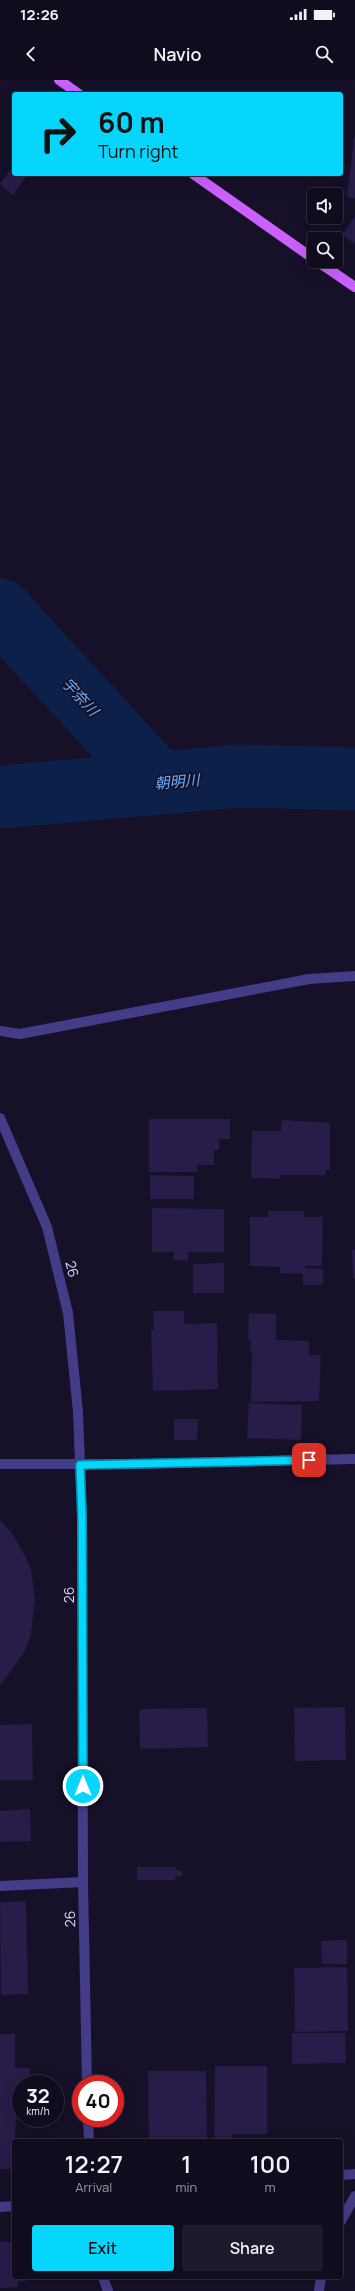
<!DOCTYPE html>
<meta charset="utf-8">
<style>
body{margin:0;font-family:Manrope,"Noto Sans JP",sans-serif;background:#1e1a2b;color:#f1f3f6;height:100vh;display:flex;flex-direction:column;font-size:15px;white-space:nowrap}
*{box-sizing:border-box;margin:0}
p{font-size:13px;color:#9c9ba4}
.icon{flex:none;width:22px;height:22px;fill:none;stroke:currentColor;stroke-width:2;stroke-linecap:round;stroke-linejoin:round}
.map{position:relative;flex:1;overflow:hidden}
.sheet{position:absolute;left:12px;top:2059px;width:331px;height:140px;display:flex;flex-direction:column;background:#100c1e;border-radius:4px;box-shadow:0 4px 16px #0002,0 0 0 1px #302c3c}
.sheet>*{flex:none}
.guide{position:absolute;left:12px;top:12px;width:331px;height:84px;border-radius:4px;box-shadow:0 4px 16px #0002,0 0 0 1px #302c3c;background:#06d5fc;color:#111;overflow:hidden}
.fabs{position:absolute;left:307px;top:108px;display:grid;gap:8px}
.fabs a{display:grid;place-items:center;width:36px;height:36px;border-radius:4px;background:#100c1e;box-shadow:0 4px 16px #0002,0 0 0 1px #302c3c;font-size:20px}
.speed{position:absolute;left:12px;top:1995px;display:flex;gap:8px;font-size:20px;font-weight:700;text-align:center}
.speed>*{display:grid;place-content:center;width:52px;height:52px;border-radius:50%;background:#100c1e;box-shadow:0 4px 16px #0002,0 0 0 1px #302c3c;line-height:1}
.speed small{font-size:10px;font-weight:400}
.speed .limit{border:6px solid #d22;background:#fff;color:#111}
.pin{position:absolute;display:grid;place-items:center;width:34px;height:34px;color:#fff;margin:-17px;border-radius:8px;box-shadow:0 2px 6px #0006}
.me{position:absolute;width:44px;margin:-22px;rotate:0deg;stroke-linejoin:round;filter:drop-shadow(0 0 3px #0008)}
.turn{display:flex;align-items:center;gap:14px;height:84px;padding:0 20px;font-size:18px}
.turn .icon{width:52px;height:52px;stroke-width:2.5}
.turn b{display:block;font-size:28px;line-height:34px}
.eta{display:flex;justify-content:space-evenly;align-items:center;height:68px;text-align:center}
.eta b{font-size:24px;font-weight:600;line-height:28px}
.button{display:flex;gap:8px;margin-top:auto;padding:8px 20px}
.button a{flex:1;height:46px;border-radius:4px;background:#06d5fc;color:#111;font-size:16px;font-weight:600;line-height:46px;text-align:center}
.button a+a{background:#1e1a2b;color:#f1f3f6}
.status{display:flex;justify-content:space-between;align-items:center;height:28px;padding:0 20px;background:#100c1e;direction:ltr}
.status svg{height:11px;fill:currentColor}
header{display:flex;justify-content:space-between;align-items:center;height:52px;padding:0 20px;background:#100c1e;font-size:18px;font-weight:600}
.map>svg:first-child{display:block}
</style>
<div class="status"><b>12:26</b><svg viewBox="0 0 49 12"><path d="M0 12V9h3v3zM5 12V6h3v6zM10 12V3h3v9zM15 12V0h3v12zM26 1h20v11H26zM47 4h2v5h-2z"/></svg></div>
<header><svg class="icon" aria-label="back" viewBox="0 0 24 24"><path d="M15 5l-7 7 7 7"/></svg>Navio<svg class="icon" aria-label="search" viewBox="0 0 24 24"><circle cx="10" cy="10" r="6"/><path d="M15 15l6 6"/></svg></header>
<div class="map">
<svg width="355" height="2211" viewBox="0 0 355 2211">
<rect width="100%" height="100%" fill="#161028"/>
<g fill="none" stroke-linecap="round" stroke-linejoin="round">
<path stroke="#0d204a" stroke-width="63" d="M0 530 159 703
M0 717 240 696 355 699"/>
</g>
<path fill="#281c48" d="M354 57H355V118L347 117Z
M14 85V94H28L13 115 0 104Z
M327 110 340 111 338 137H336V115H326Z
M355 136V164L342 155Z
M149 1039H230V1059H219V1070H214V1085H197V1092H149Z
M282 1040 330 1043V1090H326L325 1095H280V1099L251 1098 252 1051H281Z
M150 1095 194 1096V1119H150Z
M152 1128 224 1129V1172H188V1181L173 1180 174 1172H152Z
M268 1131H304V1137H323L322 1186H305V1188L323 1189V1205H303V1194L280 1193V1187L250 1186V1137H268Z
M352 1170H355V1198H353Z
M224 1183V1213H193V1184Z
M153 1231H184V1244L217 1243 218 1309 153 1311 151 1250H154Z
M249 1233 276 1234V1260L309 1261V1275H321L319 1321 251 1322 252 1273H250L251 1260 248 1259Z
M249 1323 302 1325 301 1360 247 1358Z
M174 1339H198L197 1360H174Z
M0 1440 11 1452 26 1477 31 1489 35 1518 31 1554 25 1571 0 1606Z
M345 1627 346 1680 295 1681 294 1628Z
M207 1628 208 1667 140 1669 139 1629Z
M32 1644 33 1700H0V1645Z
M30 1729 31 1761 0 1762V1731Z
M137 1787H176V1790L182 1791V1796L175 1797V1800H137Z
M26 1821 28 1914 1 1915 0 1822Z
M347 1860V1884H322L321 1861Z
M347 1887 348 1951 295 1952 294 1888Z
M292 1953H345L346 1983 292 1984Z
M0 1954H15V1988H30V2004H21V2034H16L14 2089H0Z
M215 1986H267V2054H232V2061H214Z
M148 1991H206L207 2061H169L168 2058H149Z
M0 2162H14V2197H26V2201H18V2207L0 2208Z"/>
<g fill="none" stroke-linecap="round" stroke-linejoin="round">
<path stroke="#433c86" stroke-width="10" d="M0 951 20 954 309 899 355 896
M0 1384H127L355 1379
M0 1806 83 1802
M341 2095 355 2094
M0 2127 14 2126
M341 2141 355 2116
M319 2211 321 2197"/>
<path stroke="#433c86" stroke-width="10" d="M0 1038 47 1147 68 1233 78 1332 82 1436 83 1802 87 2004
M88 2038 89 2061
M103 2197 108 2211"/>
<path stroke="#cb60fd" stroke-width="10" d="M59 0 79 14
M193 94 314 179
M317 181 355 207"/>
</g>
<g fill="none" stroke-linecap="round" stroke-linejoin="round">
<defs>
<path id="route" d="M83 1706 82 1436 80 1385 309 1380"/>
</defs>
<use href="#route" stroke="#048aa4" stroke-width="10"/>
<use href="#route" stroke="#06d5fc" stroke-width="7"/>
</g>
<g text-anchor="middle" stroke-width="3.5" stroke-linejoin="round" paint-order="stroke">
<g font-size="14" fill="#ded7ff" stroke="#161028">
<text transform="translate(72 1189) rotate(76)" y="5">26</text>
<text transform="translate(69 1515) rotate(-90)" y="5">26</text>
<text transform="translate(70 1839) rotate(-91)" y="5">26</text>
</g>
<g font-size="15" font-style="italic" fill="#67affd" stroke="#161028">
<text transform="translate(80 617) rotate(47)" y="5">宇奈川</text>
<text transform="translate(177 702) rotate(-5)" y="5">朝明川</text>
</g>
</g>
</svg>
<div class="fabs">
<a><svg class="icon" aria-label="sound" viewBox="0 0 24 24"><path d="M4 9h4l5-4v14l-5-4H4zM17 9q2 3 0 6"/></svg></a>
<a><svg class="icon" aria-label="search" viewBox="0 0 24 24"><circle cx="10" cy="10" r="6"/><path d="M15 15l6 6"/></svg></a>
</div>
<div class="speed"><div>32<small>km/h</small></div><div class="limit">40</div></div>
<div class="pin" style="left:309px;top:1380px;background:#d93025"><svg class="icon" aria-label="arrive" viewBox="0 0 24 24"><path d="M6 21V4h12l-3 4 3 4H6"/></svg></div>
<svg class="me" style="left:83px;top:1706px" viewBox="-20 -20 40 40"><circle r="17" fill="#06d5fc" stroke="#fff" stroke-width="3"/><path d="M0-11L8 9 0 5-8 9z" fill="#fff"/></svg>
<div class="guide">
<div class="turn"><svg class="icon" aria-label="right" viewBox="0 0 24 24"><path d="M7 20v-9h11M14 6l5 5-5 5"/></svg><div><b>60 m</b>Turn right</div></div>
</div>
<section class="sheet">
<div class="eta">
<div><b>12:27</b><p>Arrival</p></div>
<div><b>1</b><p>min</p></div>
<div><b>100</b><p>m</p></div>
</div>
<div class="button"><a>Exit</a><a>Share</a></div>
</section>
</div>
